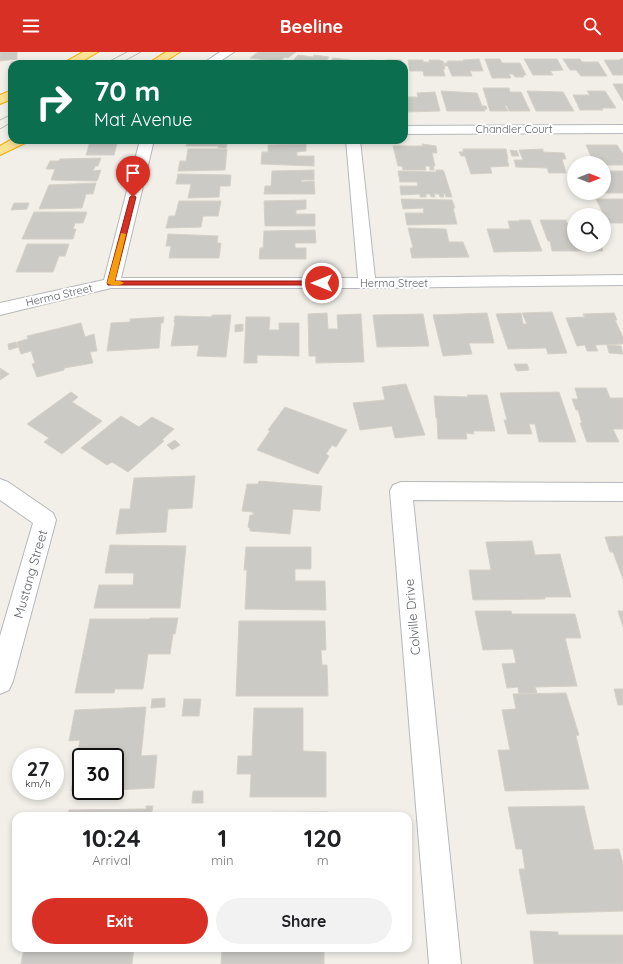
<!DOCTYPE html>
<style>
body{margin:0;font-family:Quicksand,sans-serif;background:#f2f2f2;color:#202124;height:100vh;display:flex;flex-direction:column;font-size:15px;white-space:nowrap}
*{box-sizing:border-box;margin:0}
p{font-size:13px;color:#757577}
.icon{flex:none;width:22px;height:22px;fill:none;stroke:currentColor;stroke-width:2;stroke-linecap:round;stroke-linejoin:round}
.map{position:relative;flex:1;overflow:hidden}
.side{position:absolute;left:12px;top:760px;width:400px;height:140px;display:flex;flex-direction:column;background:#fff;border-radius:12px;box-shadow:0 2px 6px #0003}
.side>*{flex:none}
.top-card{position:absolute;left:8px;top:8px;width:400px;height:84px;border-radius:12px;box-shadow:0 2px 6px #0003;background:#0b6e4f;color:#fff;overflow:hidden}
.needle{width:26px;rotate:90deg}
.controls{position:absolute;left:567px;top:104px;display:grid;gap:8px}
.controls a{display:grid;place-items:center;width:44px;height:44px;border-radius:50%;background:#fff;box-shadow:0 2px 6px #0003;font-size:20px}
.speed{position:absolute;left:12px;top:696px;display:flex;gap:8px;font-size:20px;font-weight:700;text-align:center}
.speed>*{display:grid;place-content:center;width:52px;height:52px;border-radius:50%;background:#fff;box-shadow:0 2px 6px #0003;line-height:1}
.speed small{font-size:10px;font-weight:400}
.speed .limit{border:2px solid #111;border-radius:6px;background:#fff;color:#111}
.pin{position:absolute;display:grid;place-items:center;width:34px;height:34px;color:#fff;margin:-41px -17px;border-radius:50% 50% 50% 0;rotate:-45deg;box-shadow:0 0 4px #0007}
.pin .icon{rotate:45deg}
.me{position:absolute;width:44px;margin:-22px;rotate:270deg;stroke-linejoin:round;filter:drop-shadow(0 0 3px #0008)}
.turn{display:flex;align-items:center;gap:14px;height:84px;padding:0 20px;font-size:18px}
.turn .icon{width:52px;height:52px;stroke-width:2.5}
.turn b{display:block;font-size:28px;line-height:34px}
.eta{display:flex;justify-content:space-evenly;align-items:center;height:68px;text-align:center}
.eta b{font-size:24px;font-weight:700;line-height:28px}
.cta{display:flex;gap:8px;margin-top:auto;padding:8px 20px}
.cta a{flex:1;height:46px;border-radius:24px;background:#d93025;color:#fff;font-size:16px;font-weight:700;line-height:46px;text-align:center}
.cta a+a{background:#f2f2f2;color:#202124}
header{display:flex;justify-content:space-between;align-items:center;height:52px;padding:0 20px;background:#d93025;color:#fff;font-size:18px;font-weight:700}
.map>svg:first-child{display:block}
</style>
<header><svg class="icon" aria-label="menu" viewBox="0 0 24 24"><path d="M4 6h16M4 12h16M4 18h16"/></svg>Beeline<svg class="icon" aria-label="search" viewBox="0 0 24 24"><circle cx="10" cy="10" r="6"/><path d="M15 15l6 6"/></svg></header>
<div class="map">
<svg width="623" height="912" viewBox="0 0 623 912">
<rect width="100%" height="100%" fill="#f1efe8"/>
<path fill="#cccac5" stroke="#d6d1c6" d="M0 0H17V7L0 9Z
M258 0H296L288 6 285 5 278 11 274 10 271 12 264 11 267 8 250 6Z
M298 3 313 5 314 3 329 5 324 12H290Z
M333 6 350 8 348 10 357 11 329 12Z
M479 7 483 19H470L472 24H452L448 14H445L444 11H448L447 9H464L463 8Z
M485 7H500L502 11H520L526 23H523L524 25H515L513 22H509L511 26H492Z
M524 7H557L563 18 550 19 553 23H533Z
M563 7H580L582 10H598L607 24H581L576 18H570Z
M620 7H623V23H613L604 8H621Z
M369 8 386 9V8H401L402 12H369Z
M408 8H423V10H430L429 8H440L441 9H443L445 17H443L445 24H424L423 19H410Z
M25 9V12H12V15L10 16 11 10Z
M613 32H623V49L616 37Z
M483 36H509L510 40H521L530 59H509L507 54H505L508 59H490Z
M441 39 477 41 482 54H486L487 57H484L485 59H447Z
M527 39 563 40 574 59H536Z
M587 39H605L616 56H602L603 58H580L573 43H590Z
M435 40 440 59 404 60V45H418L417 41Z
M80 88H118L114 103H86L90 90H79Z
M188 88H228L226 96H218V94H186Z
M306 92V99L297 100V104H314V114L261 112 262 100H269H268V93Z
M422 92 436 94 437 101H432L435 114H433L434 118H430V114H425L426 118H403L402 114H398L393 94H423Z
M586 93H617L623 102V113H604V111H594Z
M188 97H227L225 118 178 119 180 109H186Z
M463 97H506L508 107H507L509 114 490 115 492 121 471 122 465 104H461L459 100H463Z
M543 97V100L564 101 566 107H562L566 121H549L547 116 516 115 514 108H523L519 98Z
M510 98 517 99 519 104H512Z
M101 106 98 114H95L93 119 101 118 97 129 51 128 55 117H46L50 109H59L60 107Z
M314 118V128H301V130L314 129 315 142H264L265 134H271L272 119Z
M436 118H443L444 120 452 145H446L445 142H443L444 145H440L439 142H434L435 145H431L430 142H426V145H420V142L401 143 400 134H418L417 130H400L398 119 436 120Z
M604 119H623V141H600H604Z
M178 122 231 123 230 134H220L219 145 188 146 191 132H176Z
M96 131 93 142H86L82 156 39 157 49 133Z
M401 147 452 148 455 156H453L457 172 407 173 405 161H424L423 156 403 157Z
M596 147H623V171H604V163Z
M306 148V157L296 158V162H315V174H265L264 149Z
M179 149H221L218 164H203L201 175 166 176 169 164H175Z
M14 151H29L27 157 11 158Z
M34 160H87L83 171H75L73 177H76L73 187H22Z
M519 168H530L542 199 494 200 487 177H510L508 169H520Z
M540 168H566L567 171H574V193H601L603 199H552L550 189H548Z
M408 176 446 177 449 190H463L469 205 412 206 410 196H413Z
M315 178 316 191H295V196H306V207H259L260 196H263L264 179Z
M168 182 218 184 217 191H221L219 206H169L171 194H166Z
M27 192H69L65 204H59L53 220H16Z
M552 260 567 301 548 302 546 296 508 297 496 262 521 261 523 272H527L522 261Z
M327 261 328 277H338L337 263 361 262 364 310 316 311V304H309L308 262Z
M487 261 494 291H469L472 302 443 304 433 263Z
M614 261 617 268H615L623 285V292L595 293 598 299H587L585 293 577 294 566 266 585 265 583 262Z
M423 262 429 294 377 295 373 263Z
M212 263H231L226 305 197 304 199 293 171 294 175 270H174L175 264 212 265Z
M164 265 163 271H161L159 296 107 299 111 271 130 270V267Z
M246 265H270L269 278H279V271H299V304L257 303V311H244Z
M81 271 85 285 94 282 97 299 90 300 93 311 64 316V318L37 325 32 312 35 311 31 299 21 302 17 290 28 287 27 284Z
M243 272V279L235 280V273Z
M16 290 18 295 9 298 8 292Z
M607 293 621 294 623 302 609 301Z
M514 312H527L529 318 517 319Z
M0 316 9 322 0 328Z
M406 332 425 383 395 386 392 374 360 378 353 351 385 348 382 335Z
M575 336H606L610 346H623V377H613L619 390H587L580 371H582L578 358H576L572 347H578Z
M71 340 78 345 72 350 102 369 62 402 44 390 49 386 27 372Z
M559 340 576 390H539L535 372H529L532 382H508L504 368H507L500 341Z
M467 343H487L495 379H473L474 382 466 381 467 387H438L437 366H436L434 344 468 345Z
M285 355 347 378 336 395 332 393 326 402 329 404 318 422 257 398 270 379 268 378Z
M121 364 139 375 152 365 174 377 162 388 164 389 128 420 112 410 107 413 81 396Z
M175 388 180 393 172 398 167 393Z
M195 424 192 456 168 457 166 480 116 482 120 457H130L134 426Z
M259 429 322 434 320 459 293 457 290 482 250 479V476L248 475 250 463H253V460L242 459 247 432H258Z
M623 484V527L613 500H610L605 485Z
M532 489 535 503 560 502 571 545H545V547L473 548 469 518H491L486 490Z
M110 493 186 494 180 556H94L99 533H133L134 521H105Z
M246 495H311V517H295V529H325L326 558 245 557 247 518H244Z
M475 559H511L512 562H575L581 586H565L577 634 535 635 537 641 519 642 518 635 507 636 502 612 516 611 513 597 483 598Z
M618 559H623V575Z
M150 566H178L175 582H173L170 602H148L143 637H115L114 641H75L90 567H149Z
M239 569H325L326 598H321L322 613H327L328 644H236Z
M614 637H623V653H618Z
M566 641 579 683 576 684 589 737 505 739 498 698H510L502 658 516 657 513 642Z
M165 646V655L151 656 152 647Z
M184 647H201L199 664H182Z
M146 655 141 704 157 703 154 736 115 738V705H81V739H71L80 688 69 689 75 658Z
M254 656H303V699L326 700V745H250L251 722H237L238 704H252Z
M193 739H203V751H192Z
M146 754H153L151 764H68L69 758 146 757Z
M584 754 594 798 619 797 623 812V859L527 862 519 817H525L522 797H516L508 755Z
M328 760V764H219V761Z
M530 879 558 880V883H623V912H534Z
M24 896H134L132 912H21Z
M222 896H324V912H221Z"/>
<g fill="none" stroke-linecap="round" stroke-linejoin="round">
<defs>
<path id="street" d="M220 0H234L216 12H202Z
M623 73V81L404 82V74Z
M140 88H154L121 226H358L346 88H360L375 226 623 223V233L367 236H111L0 263V251L104 228Z
M0 427 8 430 53 461 56 468 13 629 9 638 0 642V584L33 471 0 448Z
M401 430 623 431V449L413 448 461 912H429L390 439 393 433Z"/>
<path id="highway" d="M83 0H98L78 12H63L65 10Z
M166 0H180L161 12H147Z
M12 38V47L0 52V43Z
M12 87 27 88 25 91 0 103V94Z"/>
</defs>
<use href="#street" stroke="#b5b8bc" stroke-width="2"/>
<use href="#highway" stroke="#f9ab00" stroke-width="2"/>
<use href="#street" fill="#fff" fill-rule="evenodd"/>
<use href="#highway" fill="#fde293" fill-rule="evenodd"/>
<path stroke="#b6b7b8" stroke-width="1" d="M104 12 127 0
M119 12 141 0
M0 68 12 62
M0 77 12 70"/>
</g>
<path fill="#d93025" stroke="#8d1f18" d="M133 143 136 145 115 229H322L325 231 322 233H108L107 231 130 145Z"/>
<path fill="#f59e0b" d="M121 181 126 182 115 229H120L124 231C120 234 111 234 107 231Z"/>
<g text-anchor="middle" stroke-width="4" stroke-linejoin="round" paint-order="stroke">
<g font-size="11" fill="#5f6368" stroke="#fff">
<text x="514" y="81">Chandler Court</text>
<text x="394" y="235">Herma Street</text>
<text transform="translate(59 243) rotate(-13)" y="4">Herma Street</text>
</g>
<g font-size="13" fill="#5f6368" stroke="#fff">
<text transform="translate(30 522) rotate(-74)" y="5">Mustang Street</text>
<text transform="translate(412 565) rotate(-95)" y="5">Colville Drive</text>
</g>
</g>
</svg>
<div class="controls">
<a><svg class="needle" viewBox="-14 -14 28 28"><path d="M0-13l5 13h-10z" fill="#e53935"/><path d="M0 13l5-13h-10z" fill="#757577"/></svg></a>
<a><svg class="icon" aria-label="search" viewBox="0 0 24 24"><circle cx="10" cy="10" r="6"/><path d="M15 15l6 6"/></svg></a>
</div>
<div class="speed"><div>27<small>km/h</small></div><div class="limit">30</div></div>
<div class="pin" style="left:133px;top:145px;background:#d93025"><svg class="icon" aria-label="arrive" viewBox="0 0 24 24"><path d="M6 21V4h12l-3 4 3 4H6"/></svg></div>
<svg class="me" style="left:322px;top:231px" viewBox="-20 -20 40 40"><circle r="17" fill="#d93025" stroke="#fff" stroke-width="3"/><path d="M0-11L8 9 0 5-8 9z" fill="#fff"/></svg>
<div class="top-card">
<div class="turn"><svg class="icon" aria-label="right" viewBox="0 0 24 24"><path d="M7 20v-9h11M14 6l5 5-5 5"/></svg><div><b>70 m</b>Mat Avenue</div></div>
</div>
<section class="side">
<div class="eta">
<div><b>10:24</b><p>Arrival</p></div>
<div><b>1</b><p>min</p></div>
<div><b>120</b><p>m</p></div>
</div>
<div class="cta"><a>Exit</a><a>Share</a></div>
</section>
</div>
